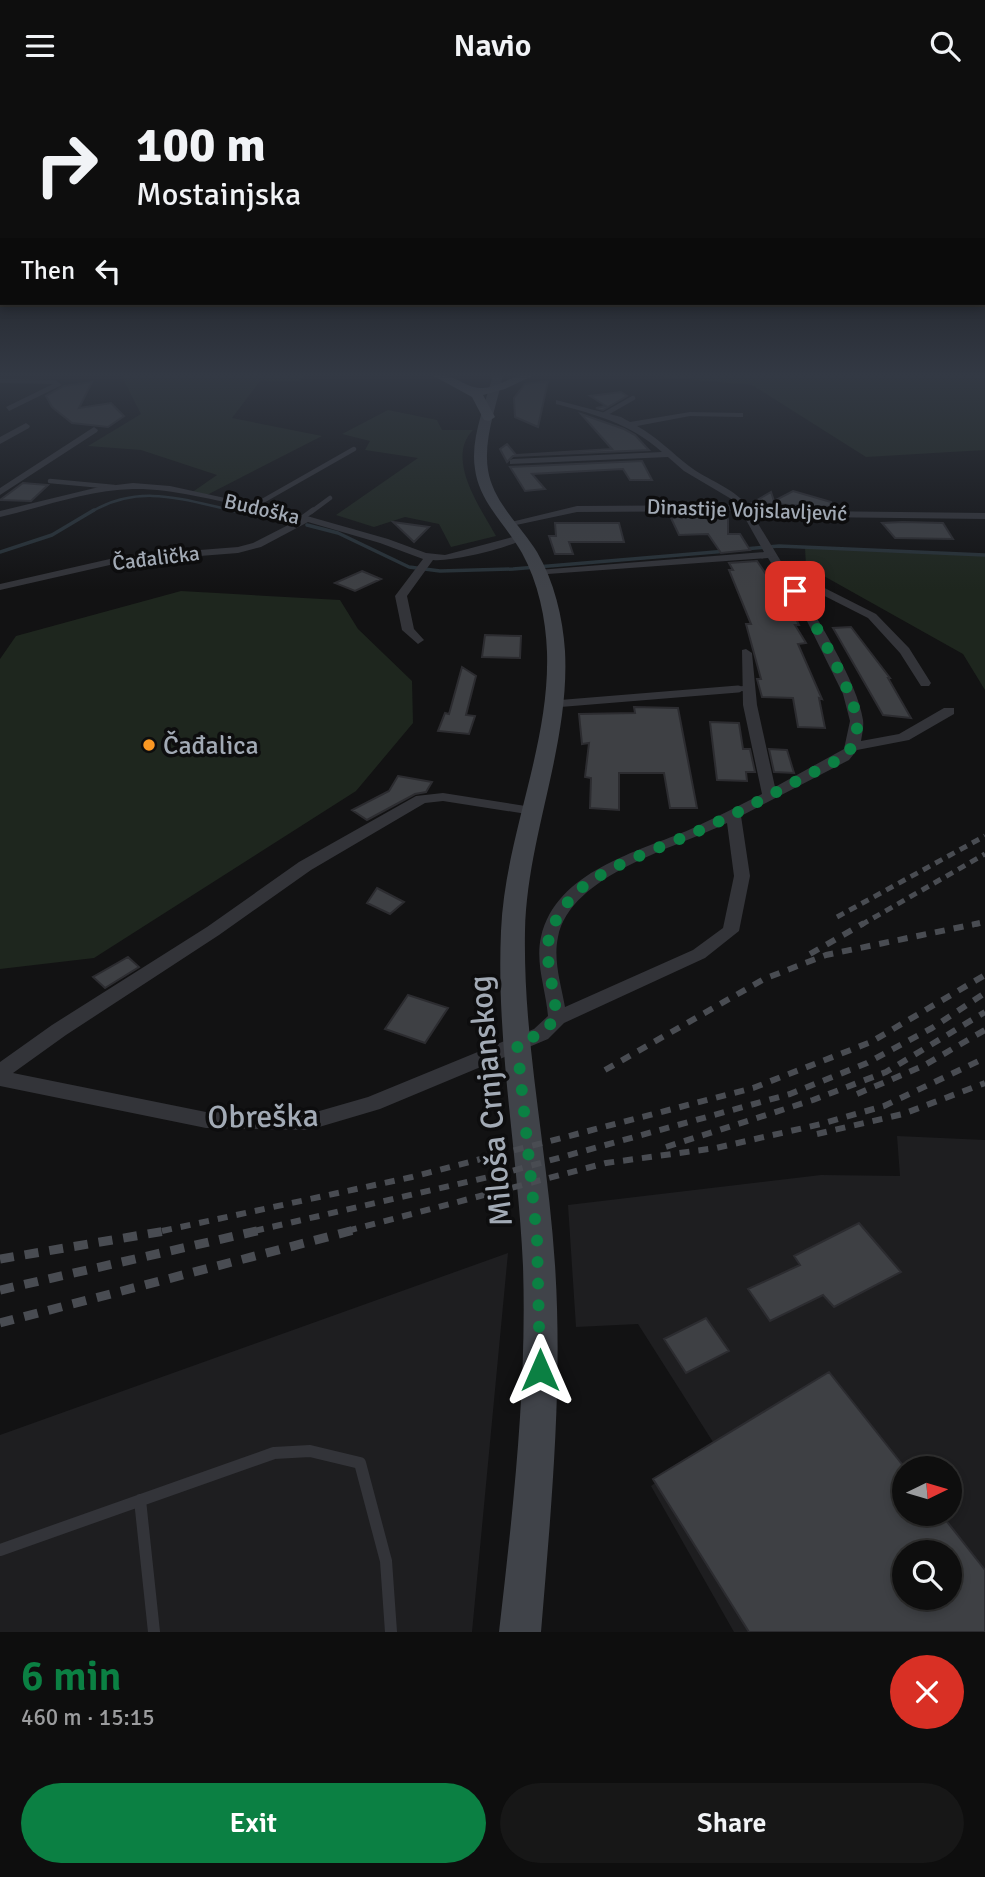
<!DOCTYPE html>
<meta charset="utf-8">
<style>
body{margin:0;font-family:Signika,sans-serif;background:#171717;color:#f1f3f6;height:100vh;display:flex;flex-direction:column;font-size:26px;white-space:nowrap}
*{box-sizing:border-box;margin:0}
p{font-size:23px;color:#9b9c9e}
.icon{flex:none;width:38px;height:38px;fill:none;stroke:currentColor;stroke-width:2;stroke-linecap:round;stroke-linejoin:round}
.map{position:relative;height:1541px;overflow:hidden}
.side{display:flex;flex-direction:column;background:#0e0e0e;flex:1}
.side>*{flex:none}
.guide{position:absolute;left:0px;top:0px;width:985px;height:214px;box-shadow:0 4px 10px #0003,0 0 0 2px #2e2e2e;background:#0e0e0e;color:#f1f3f6;overflow:hidden}
.needle{width:46px;rotate:85deg}
.fabs{position:absolute;left:892px;top:1365px;display:grid;gap:14px}
.fabs a{display:grid;place-items:center;width:70px;height:70px;border-radius:50%;background:#0e0e0e;box-shadow:0 4px 10px #0003,0 0 0 2px #2e2e2e;font-size:35px}
.pin{position:absolute;display:grid;place-items:center;width:60px;height:60px;color:#fff;margin:-30px;border-radius:14px;box-shadow:0 4px 10px #0006}
.me{position:absolute;width:77px;margin:-38px;rotate:0deg;stroke-linejoin:round;filter:drop-shadow(0 0 5px #0008)}
.turn{display:flex;align-items:center;gap:24px;height:147px;padding:0 21px;font-size:32px}
.turn .icon{width:91px;height:91px;stroke-width:2.5}
.turn b{display:block;font-size:49px;line-height:60px}
.then{display:flex;align-items:center;height:66px;padding:0 21px;background:#0003;gap:14px;font-size:26px}
.round{display:grid;place-items:center;flex:none;width:74px;height:74px;border-radius:37px;background:#171717}
.head{display:flex;align-items:center;justify-content:space-between;height:119px;padding:0 21px}
h1{font-size:42px;font-weight:600;line-height:52px;color:#0b8043}
.action{display:flex;gap:14px;margin-top:auto;padding:14px 21px}
.action a{flex:1;height:80px;border-radius:42px;background:#0b8043;color:#fff;font-size:28px;font-weight:600;line-height:80px;text-align:center}
.action a+a{background:#171717;color:#f1f3f6}
header{display:flex;justify-content:space-between;align-items:center;height:91px;padding:0 21px;background:#0e0e0e;font-size:32px;font-weight:600}
.map>svg:first-child{display:block}
</style>
<header><svg class="icon" aria-label="menu" viewBox="0 0 24 24"><path d="M4 6h16M4 12h16M4 18h16"/></svg>Navio<svg class="icon" aria-label="search" viewBox="0 0 24 24"><circle cx="10" cy="10" r="6"/><path d="M15 15l6 6"/></svg></header>
<div class="map">
<svg width="985" height="1541" viewBox="0 0 985 1541">
<rect width="100%" height="100%" fill="#121213"/>
<path fill="#1e1e20" fill-rule="evenodd" d="M897 1045 985 1049V1541H734L651 1395 713 1351 638 1233 576 1236 568 1114 821 1084 900 1085ZM905 1377H950V1423H905ZM905 1461H950V1507H905Z
M508 1162 472 1541H0V1344Z"/>
<path fill="#1e261e" d="M121 284H306L300 290 261 289 232 327 322 345 205 405 191 402 217 384 141 359 88 355 141 323Z
M642 284H985V359L866 366 752 294Z
M388 319 437 329 442 339H473C445 368 480 416 496 445L451 456 439 433 405 426 374 436 336 424 418 367 365 359 370 350 342 343Z
M805 456 985 464V599L963 563 806 475Z
M181 500 340 509 358 538 412 590 413 632 356 700 94 867 0 878V568L16 545Z"/>
<g fill="none" stroke-linecap="round" stroke-linejoin="round">
<path stroke="#283238" stroke-width="2.5" d="M91 421C142 391 186 410 240 421"/>
<path stroke="#283238" stroke-width="3.5" d="M231 419 296 432
M307 434 338 442 409 476 440 480 513 478 727 460
M744 458 779 455 985 464
M0 461 52 444 94 419"/>
</g>
<path fill="#3e4044" stroke="#2c2c30" stroke-width="2" fill-rule="evenodd" d="M548 290 538 336 515 326 514 307 525 293Z
M92 291 79 317 111 312 124 325 108 336 72 332 52 316 46 305 64 295Z
M621 301 627 305 603 319 596 317 606 315 590 305Z
M581 323 624 338 635 344 649 359 513 365 507 371 500 358 507 353 516 364 612 358Z
M642 370 652 389H630L623 378 532 383 545 398 525 400 510 376Z
M23 392 48 394 31 410 0 409Z
M793 400 831 411 830 416 752 412 771 401 774 410Z
M672 423H724L728 428V443H740L750 459 721 462 708 443 679 444 671 427H674Z
M393 431 429 436 414 451Z
M903 431 943 432 953 448 895 447 882 432Z
M555 432H619L624 451H569L573 463H555L549 445H556Z
M757 470 774 495 782 513H789L799 534H795L806 552 798 553 822 608 819 607 825 637 798 636 793 607 762 606 757 588H761L746 533H751L729 479H733L729 472Z
M362 480 381 488 355 500 335 492Z
M851 536 890 587H888L911 627 883 624 833 537Z
M485 544 521 545 520 567 482 566Z
M462 576 476 585 466 624 475 625 469 643 438 640 445 622 449 623Z
M634 616 678 617 697 717H670L664 682H619V719L590 717 591 687 585 686 589 652 582 653 579 623 635 622Z
M710 631 739 632 743 658H750L755 681H746L747 690 717 689Z
M769 658 787 659 794 682 774 681Z
M398 685 432 691 426 701 415 703 367 729 352 719 389 700Z
M377 797 404 811 390 823 367 812Z
M128 866 139 876 105 897 93 886Z
M408 904 448 917 425 952 385 938Z
M859 1132 901 1181 834 1216 823 1204 770 1230 748 1198 800 1174 794 1165Z
M706 1227 729 1260 686 1282 664 1248Z
M829 1281 905 1377V1423H941L985 1479V1541H749L653 1388ZM905 1461H950V1507H905Z"/>
<g fill="none" stroke-linecap="round" stroke-linejoin="round">
<path stroke="#333439" stroke-width="4.5" d="M605 323 633 307
M50 390 114 396
M252 416 354 358
M311 421 330 407"/>
<path stroke="#333439" stroke-width="5" d="M302 427 313 419
M717 600 749 597"/>
<path stroke="#333439" stroke-width="7" d="M554 613 738 598"/>
<path stroke="#333439" stroke-width="12" d="M140 1409 154 1541
M0 1459 274 1362 310 1360 360 1372 386 1470 391 1541"/>
<path fill="#333439" fill-rule="evenodd" d="M0 288 55 289 62 294 9 320 6 316 53 293 0 292Z
M556 309 621 326 630 331 690 321 743 322V326H740L690 325 637 335C657 346 671 361 689 375 707 389 732 396 747 414L814 420 985 422V428L814 426 751 421 785 477 876 523 909 557 931 592 929 595H921L900 562 868 527 793 489C814 521 858 592 863 629 864 635 862 644 861 650L899 643 944 617H954V623L909 649 857 659 849 669 741 725 750 785 739 840 705 867 564 932 548 948 380 1018 309 1039 206 1037 0 995V971L52 934 207 836 299 771 416 705 443 702 538 717 540 720 538 723 533 724 443 710 425 712 311 779 219 844 66 944 13 982 206 1021 309 1023 368 1006 534 938 548 925C546 899 535 872 541 846 556 780 638 761 691 738 715 727 738 715 762 703L743 614 742 559 746 558 752 562 757 614 775 696 844 658 850 630 843 603 803 522 768 467 534 484 533 482 538 479 764 461 741 420 577 421 507 436V432L577 415 737 414 733 409 684 380 668 366 510 373V369L513 368 662 361C629 332 597 324 556 313ZM727 732 734 785 723 837 693 859 565 916C561 893 553 869 558 846 571 783 676 757 727 732Z
M26 332 30 335 29 337 0 353V346Z
M94 336 98 339 97 341 0 404V397Z
M133 392 170 395 307 425 388 448 426 462 445 464 520 444 525 447C510 457 452 471 433 469L407 505 414 538 424 549 418 553 402 539 395 505 423 468 380 452 308 431 261 456 238 462 123 471 0 499V493L123 465 238 456 253 452 298 429C249 418 181 397 133 398 88 399 43 416 0 426V420L99 396Z"/>
<path fill="#404349" fill-rule="evenodd" d="M493 284H503C497 314 483 348 488 379 493 411 521 435 537 461 554 490 563 527 565 560 570 655 527 745 525 840 523 953 548 1062 555 1174 563 1296 551 1419 541 1541H499C513 1419 527 1297 523 1175 518 1063 496 953 501 840 505 745 550 656 547 561 546 528 538 491 522 462 507 435 479 411 475 378 470 348 485 314 493 284Z"/>
<path fill="#4e5258" fill-rule="evenodd" d="M432 284C455 282 463 296 480 297 499 298 511 282 534 284L505 298 483 304 495 326 489 330 484 329 472 306Z"/>
<path stroke="#494c52" stroke-width="5" stroke-dasharray="8 6" stroke-linecap="butt" d="M837 826 985 745
M861 834 985 763
M972 834 985 831"/>
<path stroke="#494c52" stroke-width="6" stroke-dasharray="10 9" stroke-linecap="butt" d="M810 863 864 832
M605 979 764 888 826 864 980 832
M857 1003 923 975 985 939
M817 1043 903 1023 985 992
M666 1056 813 1009 886 981 985 921
M162 1140 412 1086 753 997 871 951 985 884
M254 1140 497 1084 790 1003 867 972 932 937 985 902
M347 1140 606 1072 716 1057 821 1033 884 1015 985 967"/>
<path stroke="#494c52" stroke-width="9" stroke-dasharray="14 11" stroke-linecap="butt" d="M0 1168 171 1139
M0 1199 261 1139
M0 1232 354 1139"/>
</g>
<linearGradient id="sky" x2="0" y2="1"><stop stop-color="#0a0a0a"/><stop offset="0.57" stop-color="#333944"/><stop offset="1" stop-color="#333944" stop-opacity="0"/></linearGradient>
<rect width="985" height="499" fill="url(#sky)"/>
<g fill="none" stroke-linecap="round" stroke-linejoin="round">
<path stroke="#0b8043" stroke-width="12" stroke-dasharray="0 21.6" d="M540 1279 537 1147 517 952 541 943 556 927C556 902 544 870 549 847 552 832 568 808 580 798 613 772 658 758 696 741 746 719 794 690 844 666 853 657 858 643 857 630 854 601 812 527 795 500"/>
</g>
<circle fill="#fa9823" stroke="#0d0d0e" stroke-width="2.5" cx="149" cy="654" r="7"/>
<g text-anchor="middle" stroke-width="7" stroke-linejoin="round" paint-order="stroke">
<g font-size="21" fill="#a2aab5" stroke="#0d0d0e">
<text transform="translate(262 418) rotate(13)" y="7">Budoška</text>
<text transform="translate(747 419) rotate(2)" y="7">Dinastije Vojislavljević</text>
<text transform="translate(156 467) rotate(-7)" y="7">Čađalička</text>
</g>
<g font-size="26" fill="#a2aab5" stroke="#0d0d0e" text-anchor="start">
<text x="163" y="663">Čađalica</text>
</g>
<g font-size="32" fill="#a2aab5" stroke="#0d0d0e">
<text transform="translate(490 1010) rotate(-95)" y="11">Miloša Crnjanskog</text>
<text transform="translate(263 1025) rotate(-1)" y="11">Obreška</text>
</g>
</g>
</svg>
<div class="fabs">
<a><svg class="needle" viewBox="-14 -14 28 28"><path d="M0-13l5 13h-10z" fill="#e53935"/><path d="M0 13l5-13h-10z" fill="#9b9c9e"/></svg></a>
<a><svg class="icon" aria-label="search" viewBox="0 0 24 24"><circle cx="10" cy="10" r="6"/><path d="M15 15l6 6"/></svg></a>
</div>
<div class="pin" style="left:795px;top:500px;background:#d93025"><svg class="icon" aria-label="arrive" viewBox="0 0 24 24"><path d="M6 21V4h12l-3 4 3 4H6"/></svg></div>
<svg class="me" style="left:540px;top:1279px" viewBox="-20 -20 40 40"><path d="M0-17L14 15 0 8-14 15z" fill="#0b8043" stroke="#fff" stroke-width="4"/></svg>
<div class="guide">
<div class="turn"><svg class="icon" aria-label="right" viewBox="0 0 24 24"><path d="M7 20v-9h11M14 6l5 5-5 5"/></svg><div><b>100 m</b>Mostainjska</div></div>
<div class="then">Then<svg class="icon" aria-label="left" viewBox="0 0 24 24"><path d="M17 20v-9H6M10 6l-5 5 5 5"/></svg></div>
</div>
</div>
<section class="side">
<div class="head"><div><h1>6 min</h1><p>460 m · 15:15</p></div><a class="round" style="background:#d93025;color:#fff"><svg class="icon" aria-label="close" viewBox="0 0 24 24"><path d="M6 6l12 12M18 6L6 18"/></svg></a></div>
<div class="action"><a>Exit</a><a>Share</a></div>
</section>
